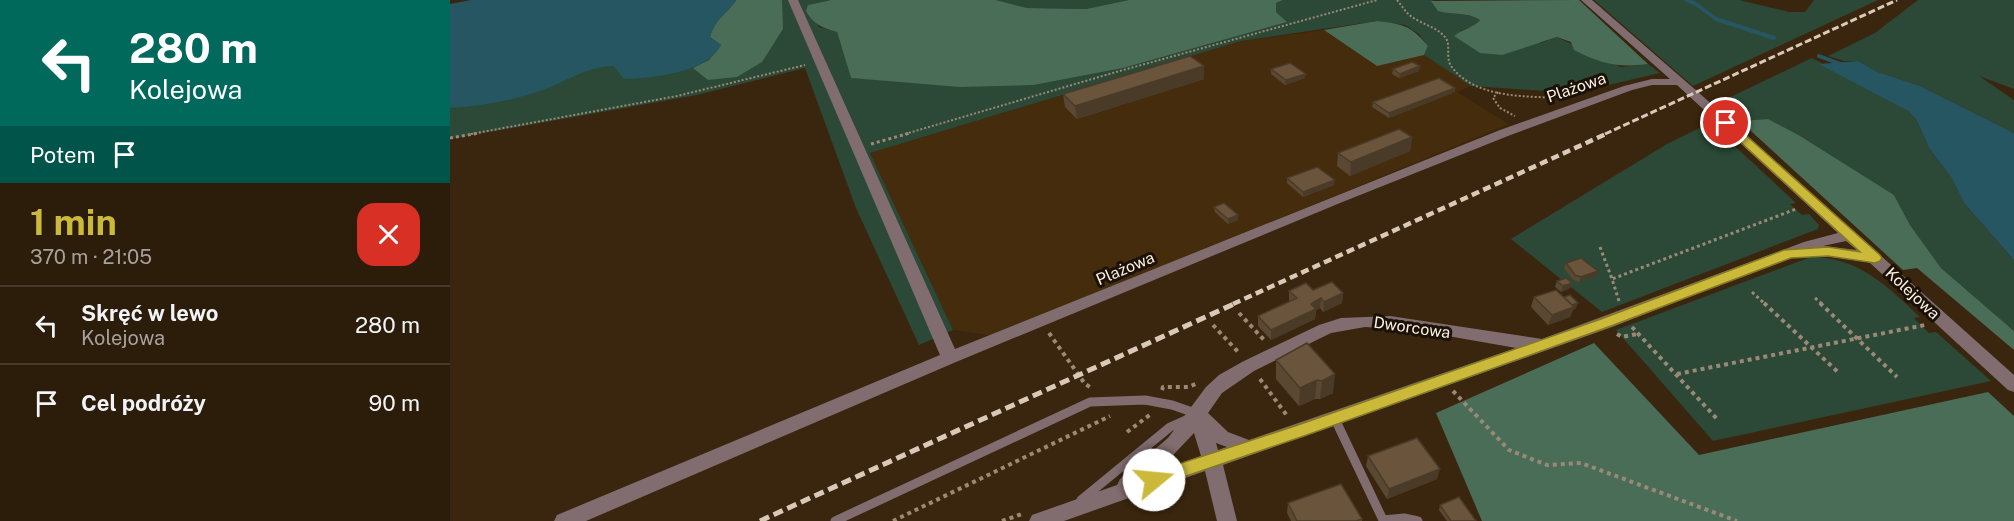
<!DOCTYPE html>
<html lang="pl">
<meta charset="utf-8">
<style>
body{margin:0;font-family:"Public Sans",sans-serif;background:#382918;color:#f1f3f6;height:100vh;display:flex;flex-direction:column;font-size:22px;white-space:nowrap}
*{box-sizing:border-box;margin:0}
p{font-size:20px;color:#a6a19c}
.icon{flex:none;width:33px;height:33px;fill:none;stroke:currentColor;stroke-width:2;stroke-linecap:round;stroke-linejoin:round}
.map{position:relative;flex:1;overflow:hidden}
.panel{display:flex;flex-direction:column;background:#2c1c0a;width:450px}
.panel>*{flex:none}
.top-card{background:#00695c;color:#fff;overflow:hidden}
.pin{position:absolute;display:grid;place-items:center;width:51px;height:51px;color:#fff;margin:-26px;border:3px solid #fff;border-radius:50%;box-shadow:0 2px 6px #0007}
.me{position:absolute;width:66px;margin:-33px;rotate:73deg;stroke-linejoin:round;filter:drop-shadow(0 0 4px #0008)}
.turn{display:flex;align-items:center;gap:21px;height:126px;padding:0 30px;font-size:27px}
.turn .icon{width:78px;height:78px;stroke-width:2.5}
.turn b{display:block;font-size:42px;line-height:51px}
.then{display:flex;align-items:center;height:57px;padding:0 30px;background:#0003;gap:12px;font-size:22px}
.round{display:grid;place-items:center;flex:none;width:63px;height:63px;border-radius:18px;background:#382918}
.overview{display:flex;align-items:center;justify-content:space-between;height:102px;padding:0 30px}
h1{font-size:36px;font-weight:700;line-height:45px;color:#cbba39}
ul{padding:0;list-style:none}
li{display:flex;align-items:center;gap:18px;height:78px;padding:0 30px;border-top:2px solid #483a2b}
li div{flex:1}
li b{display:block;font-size:22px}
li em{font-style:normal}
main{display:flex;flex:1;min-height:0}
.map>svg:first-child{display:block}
</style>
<main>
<section class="panel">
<div class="top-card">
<div class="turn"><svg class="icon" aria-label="left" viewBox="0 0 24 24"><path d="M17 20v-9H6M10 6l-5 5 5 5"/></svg><div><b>280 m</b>Kolejowa</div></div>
<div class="then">Potem<svg class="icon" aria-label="arrive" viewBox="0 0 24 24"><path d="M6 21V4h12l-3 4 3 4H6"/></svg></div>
</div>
<div class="overview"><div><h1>1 min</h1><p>370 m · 21:05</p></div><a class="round" style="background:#d93025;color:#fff"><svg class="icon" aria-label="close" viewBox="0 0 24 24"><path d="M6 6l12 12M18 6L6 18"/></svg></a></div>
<ul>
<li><svg class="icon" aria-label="left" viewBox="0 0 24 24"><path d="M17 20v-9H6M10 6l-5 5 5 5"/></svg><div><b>Skręć w lewo</b><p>Kolejowa</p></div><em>280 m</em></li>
<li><svg class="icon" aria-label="arrive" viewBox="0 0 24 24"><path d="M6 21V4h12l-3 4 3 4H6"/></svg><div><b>Cel podróży</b></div><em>90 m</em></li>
</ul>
</section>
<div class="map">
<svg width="1564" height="521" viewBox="0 0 1564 521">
<rect width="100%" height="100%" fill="#3a260e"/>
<path fill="#442c0c" d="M874 30 927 66 974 55 1021 86 1007 92 1059 124 546 336 503 330 420 153 791 41Z"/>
<path fill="#2b4936" d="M97 0H286L283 4 323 43 332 29V0H381L358 5 369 27 387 32 401 78 584 85 673 68 836 22 826 12V3L833 0H983C994 19 1013 10 1030 20L1023 26 1010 31 1091 43 1107 37 1171 67 1198 64 1210 73 1124 93 1021 86 974 55 978 46 969 34 955 25 927 21 791 41 420 153 503 330 469 345 406 208 355 68 247 95 0 139V66Z
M546 0H679L636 9 577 8Z
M1144 0H1289L1339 12H1355L1364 0H1428L1243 86Z
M1468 0H1564V89L1529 76 1564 100V133L1470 86 1428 72 1408 61H1394L1378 56 1425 33Z
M1362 58 1458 111 1466 119 1479 148 1501 177 1514 203 1564 260V331L1491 268 1460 225 1444 195 1318 119 1290 121 1268 103Z
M1260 123 1346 203 1340 204 1352 215 1359 214 1369 225 1368 229 1152 312 1061 239 1217 144Z
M1361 257C1409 257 1438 287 1470 317L1464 318 1479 333 1486 332 1541 381 1263 441 1166 330Z"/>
<path fill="#496d56" d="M286 0H332L333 29 312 62 287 77 258 80 243 68 259 60 271 45 260 37C267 15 275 17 286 0Z
M381 0H546L577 8 636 9 679 0H833L826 3V12L837 22 673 68 584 85 510 87 401 78 387 32C373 28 364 25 356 11L358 5Z
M1129 0 1198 64C1167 68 1152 64 1124 50L1121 42 1107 37 1052 55 1030 53 1004 36C1012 29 1023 28 1030 20 1018 12 1002 15 988 11L981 1Z
M927 21C952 24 961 25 978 46L974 55 927 66 874 30Z
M1318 119 1350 136 1444 195 1460 225 1491 268 1564 331V350L1467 268 1453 270 1290 121Z
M1144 343 1249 455 1538 392 1564 416V521H1032L986 413Z"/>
<path fill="#265662" d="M21 0H286C276 16 267 16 260 37L271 45C257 73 202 78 174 79L164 66C138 67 126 76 103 86 71 99 35 106 0 108V4Z
M1408 61 1428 72 1470 86 1564 133V260L1514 203 1501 177 1479 148 1466 119 1458 111 1369 64Z"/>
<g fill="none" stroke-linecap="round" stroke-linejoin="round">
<path stroke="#265662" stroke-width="4" d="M1236 0 1246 4 1266 19 1324 38
M1369 56 1393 65"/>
<path stroke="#9a8976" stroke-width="2" stroke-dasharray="2 2" stroke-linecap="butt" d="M947 0C952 6 956 13 962 17 972 24 986 27 994 36 1002 43 995 57 1001 66 1024 98 1073 96 1108 98
M1048 92 1043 98 1050 108 1065 116
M21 134 227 96 355 65
M455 134 666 72 927 0"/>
<path stroke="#9a8976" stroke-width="3" stroke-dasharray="3 3" stroke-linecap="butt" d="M0 138 30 133
M421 144 460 133
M1150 247 1162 279
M1302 292 1315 304
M1365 298 1372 304
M1169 301 1162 279 1346 209"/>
<path stroke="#9a8976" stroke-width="4" stroke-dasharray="4 4" stroke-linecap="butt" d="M1314 303 1390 374
M1370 303 1447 377
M789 313 815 341
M763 325 790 354
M1182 327 1268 420
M599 333 635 384 640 387
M1167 334 1172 337 1187 334
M1227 374 1475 325
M810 379 838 417
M712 390 713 387H738L748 383
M1003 391 1059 450 1097 465 1131 463 1287 521
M677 432 701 414
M443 521 660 416
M552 521 572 514"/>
<path stroke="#816d6f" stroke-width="9" d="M885 419 933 520 954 518 968 521
M631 500 720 427 738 419
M385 521 640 402 695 400 722 405 748 414"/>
<path fill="#816d6f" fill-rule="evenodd" d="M338 0H348L505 349 1050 130 1174 86 1202 79H1220L1131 0H1142L1248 92 1564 375V392L1558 390 1419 262 1351 253 1162 327 773 465 787 521H767L755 471 614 521H579L582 515 667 485 670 479 718 438 756 387 769 375 792 362 869 325 891 318 940 316 1092 339 1354 242 1388 233 1227 85H1202L1182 90 1058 136 890 203 506 362 136 521H104L107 515 490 355ZM1396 241 1407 250 1373 246ZM915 327 964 330 1066 348 799 440 778 432 758 413 772 393 804 371 881 333ZM744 433 751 456 708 471ZM766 443 777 447 768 450Z"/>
<path stroke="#d8c9b9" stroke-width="3" stroke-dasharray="7 3" stroke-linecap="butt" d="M1155 134 1447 0"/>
<path stroke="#d8c9b9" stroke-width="4.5" stroke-dasharray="8 4.5" stroke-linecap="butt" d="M783 304 1158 133"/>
<path stroke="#d8c9b9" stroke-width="5" stroke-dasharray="10 5" stroke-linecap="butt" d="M310 521 786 303"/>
</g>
<path fill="#5b4833" d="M754 66V79L627 119 615 107 613 94Z
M821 69 855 78 835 85 821 74Z
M943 69 969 71 949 78 942 74Z
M1005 88V92L939 118 922 107 923 102Z
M962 137 960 151 900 176 887 166 888 153Z
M837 178 884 185 853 197 837 183Z
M764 207 788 220 778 224 765 212Z
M1116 263 1148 271 1146 276 1129 282 1123 280 1114 268Z
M1107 281 1122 283 1120 288 1111 292 1105 287Z
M863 290 893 293 892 303 873 312 870 308 866 310 865 319 821 340 808 326V316L839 302V291Z
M1084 297 1126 308 1123 310 1120 317 1098 325 1081 307Z
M857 343 883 393 870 399H865L849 406 826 379V360Z
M918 456 987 479 937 499 916 466Z
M838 503 912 519V521H841L837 513Z
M990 505 1026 521H997L989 510Z"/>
<path fill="#4a3b29" d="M754 66V79L627 119 625 106Z
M970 66 969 71 949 78 950 74Z
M856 74 855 78 835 85 836 80Z
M1005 88V92L939 118V113Z
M962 137 960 151 900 176 901 162Z
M885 180 884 185 853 197V192Z
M788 215V220L778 224V219Z
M1148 271 1146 276 1129 282 1131 277Z
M1122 283 1120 288 1111 292 1113 286Z
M893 293 892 303 873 312 874 302Z
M871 298 870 308 866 310 865 319 821 340V330L864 302Z
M1128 303 1126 308 1123 310 1120 317 1098 325 1102 315Z
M885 374 883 393 870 399 872 381Z
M867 380 865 399 849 406 850 388Z
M990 469 987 479 937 499 939 489Z"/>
<path fill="#6a543b" stroke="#4a3b29" stroke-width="1.5" d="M740 56 754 66 625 106 613 94Z
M962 62 970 66 950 74 943 69Z
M840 63 856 74 836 80 821 69Z
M989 78 1005 88 939 113 923 102Z
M949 129 962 137 901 162 888 153Z
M867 167 885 180 853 192 837 178Z
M774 203 788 215 778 219 764 207Z
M1131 258 1148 271 1131 277 1125 275 1116 263Z
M1116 278 1122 283 1113 286 1107 281Z
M882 282 893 293 874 302 871 298 864 302 861 304 866 309 821 330 808 316 847 298 839 291 856 283 863 290Z
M1106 290 1124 307 1102 315 1084 297Z
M1120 295 1128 303 1122 305 1114 297Z
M857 343 885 374 872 381 867 380 850 388 826 360Z
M967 438 990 469 939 489 918 456Z
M891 484 912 519 906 521H847L838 503Z
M1009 497 1026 521H1001L990 505Z"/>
<path fill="#cbba39" stroke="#847925" stroke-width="1.5" d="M1276 120 1280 121 1430 255 1432 258 1430 261 1425 263 1378 256 1341 258 1161 326 854 436 704 487 698 485 695 480 698 474 845 426 1151 319 1334 250 1378 247 1410 252 1273 126 1271 123Z"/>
<g text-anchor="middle" stroke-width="6" stroke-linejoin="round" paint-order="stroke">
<g font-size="16" fill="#fdefe1" stroke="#1a1107">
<text transform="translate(1126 87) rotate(-19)" y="6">Plażowa</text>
<text transform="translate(675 268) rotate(-23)" y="6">Plażowa</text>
<text transform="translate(1463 293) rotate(43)" y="6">Kolejowa</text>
<text transform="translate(962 327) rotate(8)" y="6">Dworcowa</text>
</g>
</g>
</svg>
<div class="pin" style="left:1276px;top:123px;background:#d93025"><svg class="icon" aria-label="arrive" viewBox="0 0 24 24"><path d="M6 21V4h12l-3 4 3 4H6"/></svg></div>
<svg class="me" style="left:704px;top:480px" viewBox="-20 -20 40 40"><circle r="19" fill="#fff"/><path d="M0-13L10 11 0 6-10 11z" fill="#cbba39"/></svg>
</div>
</main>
